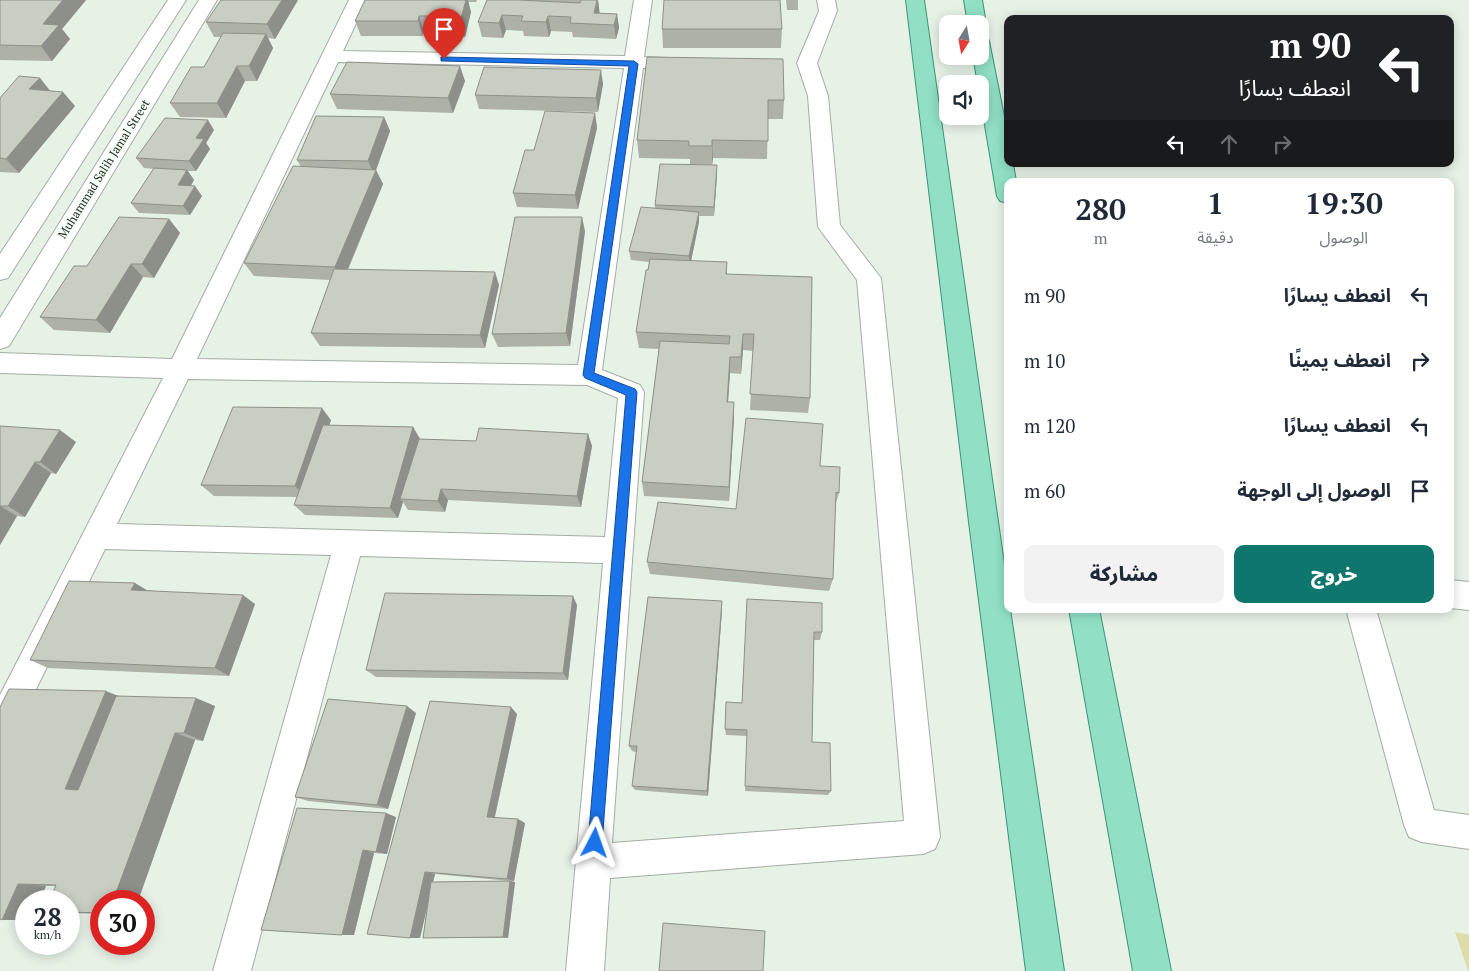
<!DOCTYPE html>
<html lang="ar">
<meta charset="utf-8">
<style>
body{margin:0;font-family:"PT Serif","Noto Sans Arabic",serif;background:#f2f2f3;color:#1f2937;direction:rtl;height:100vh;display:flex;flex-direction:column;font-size:19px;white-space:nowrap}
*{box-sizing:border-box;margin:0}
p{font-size:16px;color:#747a83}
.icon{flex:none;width:28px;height:28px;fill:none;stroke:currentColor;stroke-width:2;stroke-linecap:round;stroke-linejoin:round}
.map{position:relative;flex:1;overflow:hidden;direction:ltr}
.drawer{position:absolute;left:1004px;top:178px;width:450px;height:435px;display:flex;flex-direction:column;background:#fff;border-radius:10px;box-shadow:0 2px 12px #0003;direction:rtl}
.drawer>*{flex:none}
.guide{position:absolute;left:1004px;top:15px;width:450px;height:152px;border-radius:10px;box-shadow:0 2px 12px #0003;direction:rtl;background:#202124;color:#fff;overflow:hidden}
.needle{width:32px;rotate:191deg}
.tools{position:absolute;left:939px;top:15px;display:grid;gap:10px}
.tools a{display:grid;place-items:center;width:50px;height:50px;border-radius:10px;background:#fff;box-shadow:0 2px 12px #0003;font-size:25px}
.speed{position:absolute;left:15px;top:890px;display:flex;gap:10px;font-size:25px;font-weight:700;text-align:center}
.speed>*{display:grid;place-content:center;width:65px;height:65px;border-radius:50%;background:#fff;box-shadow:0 2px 12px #0003;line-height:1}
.speed small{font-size:12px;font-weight:400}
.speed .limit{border:8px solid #d22;background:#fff;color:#111}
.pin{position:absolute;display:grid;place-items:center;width:42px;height:42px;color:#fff;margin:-51px -21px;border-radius:50% 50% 50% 0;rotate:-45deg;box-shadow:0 0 5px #0007}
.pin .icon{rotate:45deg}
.me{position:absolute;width:55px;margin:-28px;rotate:4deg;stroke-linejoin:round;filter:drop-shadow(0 0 4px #0008)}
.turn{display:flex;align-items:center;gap:18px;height:105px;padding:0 20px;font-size:22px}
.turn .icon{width:65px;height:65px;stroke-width:2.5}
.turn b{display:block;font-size:35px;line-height:42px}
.lanes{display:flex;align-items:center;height:48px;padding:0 20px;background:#0003;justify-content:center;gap:25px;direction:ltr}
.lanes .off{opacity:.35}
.eta{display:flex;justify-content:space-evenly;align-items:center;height:85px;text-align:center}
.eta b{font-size:30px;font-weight:800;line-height:35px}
.primary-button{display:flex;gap:10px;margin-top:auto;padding:10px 20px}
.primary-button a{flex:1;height:58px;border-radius:10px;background:#0f766e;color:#fff;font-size:20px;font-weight:800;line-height:58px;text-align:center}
.primary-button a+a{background:#f2f2f3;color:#1f2937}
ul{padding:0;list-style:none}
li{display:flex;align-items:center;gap:15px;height:65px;padding:0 20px}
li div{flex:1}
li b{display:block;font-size:19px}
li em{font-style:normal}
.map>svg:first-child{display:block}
</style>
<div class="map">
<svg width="1469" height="971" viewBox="0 0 1469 971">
<rect width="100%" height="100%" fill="#e7f2e7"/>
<path fill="#dfdcaa" d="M1455 932 1469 935V971H1468Z"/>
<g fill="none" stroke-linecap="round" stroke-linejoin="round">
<defs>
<path id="minor" d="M168 0H186L8 278 0 280V254Z
M199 0H217L9 346 0 349V318Z
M349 0H367L343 51 625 56 634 0H652L644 57 690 59 693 63 690 67 683 69 643 68 602 370 640 385 644 392 612 843 904 821 857 280 818 227 808 96 797 63 819 11 817 0H835L837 11 817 63 828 96 840 225 881 278 940 837 935 849 923 854 610 878 604 971H566L603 563 360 556 251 971H213L331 555 105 549 11 740 0 745V695L163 378 0 373V353L172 359ZM338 62 624 68 578 365 197 359ZM188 379 587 385 618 398 605 537 117 524Z
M1450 580 1469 582V610L1450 608Z
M1346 609H1376L1434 810 1469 815V849L1421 842 1409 837 1404 825Z"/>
<path id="major" d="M906 0H924L1008 592V609H1010L1064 971H1026L969 522Z
M964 0H982L986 24 983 28 980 29V24H968Z
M980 35 987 37 989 41 1008 136V164H1013L1016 181H1008V203L1000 201 997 196 980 96V84H978L973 56H980Z
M1069 609H1099L1171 971H1133Z"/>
</defs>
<use href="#minor" stroke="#a3ada3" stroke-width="2"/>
<use href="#major" stroke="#3c9476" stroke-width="2"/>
<use href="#minor" fill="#fff" fill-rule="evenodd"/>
<use href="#major" fill="#91e0c5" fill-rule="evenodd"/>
</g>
<path fill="#adb1a7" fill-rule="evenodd" d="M0 0H86L62 29 70 39 52 61 0 60Z
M298 0 275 39 268 38 273 48 257 81H245L226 118 180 117 170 103 204 67 221 37H214L206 22Z
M365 0H477L476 2H468L471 12 465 37H444L442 31H424L423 36H361L355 21Z
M487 0H598L599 13 617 14 619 28 616 39 573 37 572 32 551 31 549 37 524 36 523 31 506 30 503 38 482 37 478 22Z
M786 0H798V10H787Z
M662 29H782L781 48H663Z
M647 57 784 100 783 119H768L767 159 713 158 712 165 690 164V159L639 158 637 140Z
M40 78 50 91 75 106 19 173 0 172V98Z
M465 81 453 113 337 109 330 94Z
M603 84 598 112 479 109 475 95Z
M595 113 597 128 578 209 517 207 513 193 534 150Z
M384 117 390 131 376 170 383 184 348 270 499 285 485 348 320 346 311 333 330 280 254 276 244 263 301 167 297 160Z
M214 130 206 143 210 149 196 171H188L194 180 191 186 202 196 190 215 139 213 131 203 154 169 144 168 136 158Z
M717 165V175L714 216H699V222L691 261 727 262V274L810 398 808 413 750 410 753 351 743 350 741 374 730 373 728 402H734V418L729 501 644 496 642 482 659 349 639 348 636 332 649 262 631 260 629 251 655 208V205Z
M169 219 180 233 154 278 143 277 110 333 54 330 40 317 87 266Z
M585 231 570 346 498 347 492 334Z
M331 420 329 425 413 427 420 439 476 441 588 434 592 446 581 507 448 500 445 512 408 510 403 502 398 518 305 515 294 505 297 497 214 496 201 485Z
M0 426 76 442 56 474 51 473 25 517 17 516 0 545Z
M820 466 839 493 835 506 833 579 829 591 650 574 647 562 736 509Z
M147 590 255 604 229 676 48 668 30 660Z
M747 599 822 632 820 640H814L812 742 831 791 828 795 745 791 747 736 726 735 725 729 742 703Z
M577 605 568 680 376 677 366 670Z
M722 610 708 796 635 790 632 786 636 752 632 751 629 746Z
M118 696 215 706 203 741 195 740 138 901H101V914L69 913V901L55 886H46L39 901H26V920H0Z
M416 713 388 809 308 801 295 797Z
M517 714 495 817 525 823 514 881H510L515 882 508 938H423L427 906 420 938 367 934ZM435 874 510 881 433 882Z
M396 817 387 854 374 853 354 935 261 930Z"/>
<path fill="#8d9088" d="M63 0H86L62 29 70 39 52 61 41 46 43 24Z
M282 0H298L275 39 267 24Z
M466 0H468L471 12 465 37 460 22Z
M598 0 600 15 594 13Z
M617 14 619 28 616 39 614 25Z
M502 15 506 30 503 38 499 23Z
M419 16 424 31 423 36 418 21Z
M548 16 551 31 549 37 546 22Z
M266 34 273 48 257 81 249 66Z
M237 66 245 81 226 118 217 103Z
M460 66 465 81 453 113 448 98Z
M601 70 603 84 598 112 596 98Z
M40 78 51 92 29 89Z
M63 92 75 106 19 173 6 159Z
M595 113 597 128 578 209 575 195Z
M384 117 390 131 376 170 383 184 343 280 335 267 374 174 368 161Z
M208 120 214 130 206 143 210 149 196 171 189 161 196 138Z
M712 140 713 158 712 165Z
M717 165V175L714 216V207Z
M187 170 194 180 185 195 178 185Z
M195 186 202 196 190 215 183 206Z
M699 212V222L690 266 689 256Z
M582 217 585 231 570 346 566 333Z
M169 219 180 233 154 278 142 264Z
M131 264 143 277 110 333 96 320Z
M495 272 499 285 485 348 480 335Z
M743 334V350L741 374V357Z
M730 357V373L727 417V402Z
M734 402V418L729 501V487Z
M322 408 331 420 305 497 295 486Z
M413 427 420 439 400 499 403 502 398 518 390 508Z
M60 430 76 442 56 474 40 462Z
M588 434 592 446 581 507 577 496Z
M35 462 51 473 25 517 8 506Z
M441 489 448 500 445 512 438 501Z
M0 506 17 516 0 545Z
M135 583 150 592 131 590Z
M243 595 255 604 229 676 215 668Z
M573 596 577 605 568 680 563 673Z
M722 601V610L708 796 707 791Z
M106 691 128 700 90 795 65 789Z
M196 698 215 706 203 741 184 733Z
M407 706 416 713 388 809 377 805Z
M511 707 517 714 494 820 487 817Z
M175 733 195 740 138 901H113Z
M386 813 396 817 387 854 376 852Z
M518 819 525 823 514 881 507 879Z
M363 850 374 853 354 935H342Z
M425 872 435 874 420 938H410Z
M510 881 515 882 508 938 503 937Z
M18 884 46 886 39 901H26V920H2Z"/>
<path fill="#c9cec2" stroke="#8d9088" d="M0 0H63L43 24 59 25 41 46 0 45Z
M221 0H282L267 24 206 22Z
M365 0H466L460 22 439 23 441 16H419L418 21H355Z
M487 0H519L580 3 581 0H597L594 13 617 14 614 25 570 23 571 17 548 16 546 22 521 21 523 16 502 15 499 23 478 22Z
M664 0H780L782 29H662Z
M223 33 266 34 249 66H237L217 103H170L191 67H204Z
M647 57 783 59 784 100H768V141L712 140V146H689V141L637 140Z
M347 62 460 66 448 98 330 94Z
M484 67 601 70 596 98 475 95Z
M19 76 40 78 29 89 63 92 6 159 0 158V98Z
M545 111 595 113 575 195 513 193 525 150H534Z
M316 116 384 117 368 161 297 160Z
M165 118 208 120 196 138 204 139 189 161 136 158Z
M660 164 717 165 714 207 655 205Z
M293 166 376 170 335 267 244 263Z
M154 168 187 170 178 185 195 186 183 206 131 203Z
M641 207 699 212 689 256 629 251Z
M119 217 169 219 142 264H131L96 320 40 317 74 266H87Z
M515 217H582L566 333 492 334Z
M650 259 727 262 726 274 812 277 810 398 750 394 754 334H743L741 357H730L727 402H734L729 487 642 482 660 341 729 344 730 336 636 332 646 270H648Z
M334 269 495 272 480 335 311 333Z
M233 407 322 408 295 486 201 485Z
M746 418 823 424 820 466 840 467 839 493 836 492 833 579 647 562 658 502 736 509Z
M323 425 413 427 390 508 294 505Z
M0 426 60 430 40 462H35L8 506H0Z
M479 428 588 434 577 496 441 489 438 501 400 499 419 439 476 441Z
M69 581 135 583 131 590 243 595 215 668 30 660Z
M385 593 573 596 563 673 366 670Z
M648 597 722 601 707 791 632 786 637 746H629Z
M747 599 822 603V632H814L812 742 830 743 831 791 745 786 747 730 725 729 726 702 742 703Z
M9 689 106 691 65 789 78 790 116 696 196 698 184 733H175L113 901H101V913L69 912V901H49L56 885 18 884 2 920 0 919V707Z
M328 699 407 706 377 805 295 797Z
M430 701 511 707 487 817 518 819 507 879 425 872 410 938 367 934Z
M297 808 386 813 376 852 363 850 342 935 261 930Z
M510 881 503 937 423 938 431 882Z
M663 923 765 931 763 971H659Z"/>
<path fill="#1a73e8" stroke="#114b97" d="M441 57 634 61 638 64 594 373 635 389 637 392 602 843 600 848 595 850 590 848 588 843 626 395 585 378 583 375 629 66 444 61H441Z"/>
<g text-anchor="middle" stroke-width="4.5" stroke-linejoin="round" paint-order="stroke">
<g font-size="12" fill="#292d2a" stroke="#f4fff5">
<text transform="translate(104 169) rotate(-58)" y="4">Muhammad Salih Jamal Street</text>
</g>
</g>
</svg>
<div class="tools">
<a><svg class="needle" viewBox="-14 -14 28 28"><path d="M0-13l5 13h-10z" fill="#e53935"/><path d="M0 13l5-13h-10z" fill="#747a83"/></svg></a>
<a><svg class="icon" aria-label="sound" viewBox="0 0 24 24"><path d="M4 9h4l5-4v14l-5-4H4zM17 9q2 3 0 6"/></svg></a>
</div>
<div class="speed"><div>28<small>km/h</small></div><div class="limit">30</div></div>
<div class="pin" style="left:444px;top:59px;background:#d93025"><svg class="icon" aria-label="arrive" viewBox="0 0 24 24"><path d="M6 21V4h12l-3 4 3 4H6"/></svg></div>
<svg class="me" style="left:595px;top:843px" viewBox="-20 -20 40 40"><path d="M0-17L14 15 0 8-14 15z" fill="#1a73e8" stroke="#fff" stroke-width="4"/></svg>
<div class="guide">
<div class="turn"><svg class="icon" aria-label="left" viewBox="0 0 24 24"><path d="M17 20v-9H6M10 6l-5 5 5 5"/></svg><div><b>90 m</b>انعطف يسارًا</div></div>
<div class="lanes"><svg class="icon" aria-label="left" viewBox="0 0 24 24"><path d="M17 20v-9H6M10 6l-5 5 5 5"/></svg><svg class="icon off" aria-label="ahead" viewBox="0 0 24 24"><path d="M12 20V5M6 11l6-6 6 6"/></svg><svg class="icon off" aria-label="right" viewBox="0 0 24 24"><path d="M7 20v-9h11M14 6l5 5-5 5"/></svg></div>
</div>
<section class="drawer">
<div class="eta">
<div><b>19:30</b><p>الوصول</p></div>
<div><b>1</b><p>دقيقة</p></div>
<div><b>280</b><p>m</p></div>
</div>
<ul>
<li><svg class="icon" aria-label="left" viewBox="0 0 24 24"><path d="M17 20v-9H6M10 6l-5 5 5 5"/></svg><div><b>انعطف يسارًا</b></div><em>90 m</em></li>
<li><svg class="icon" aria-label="right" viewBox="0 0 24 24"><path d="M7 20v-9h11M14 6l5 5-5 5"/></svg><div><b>انعطف يمينًا</b></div><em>10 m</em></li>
<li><svg class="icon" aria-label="left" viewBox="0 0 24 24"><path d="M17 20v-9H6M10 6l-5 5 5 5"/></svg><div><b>انعطف يسارًا</b></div><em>120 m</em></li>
<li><svg class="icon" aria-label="arrive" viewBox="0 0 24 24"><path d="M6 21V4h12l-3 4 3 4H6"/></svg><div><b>الوصول إلى الوجهة</b></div><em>60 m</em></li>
</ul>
<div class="primary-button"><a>خروج</a><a>مشاركة</a></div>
</section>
</div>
